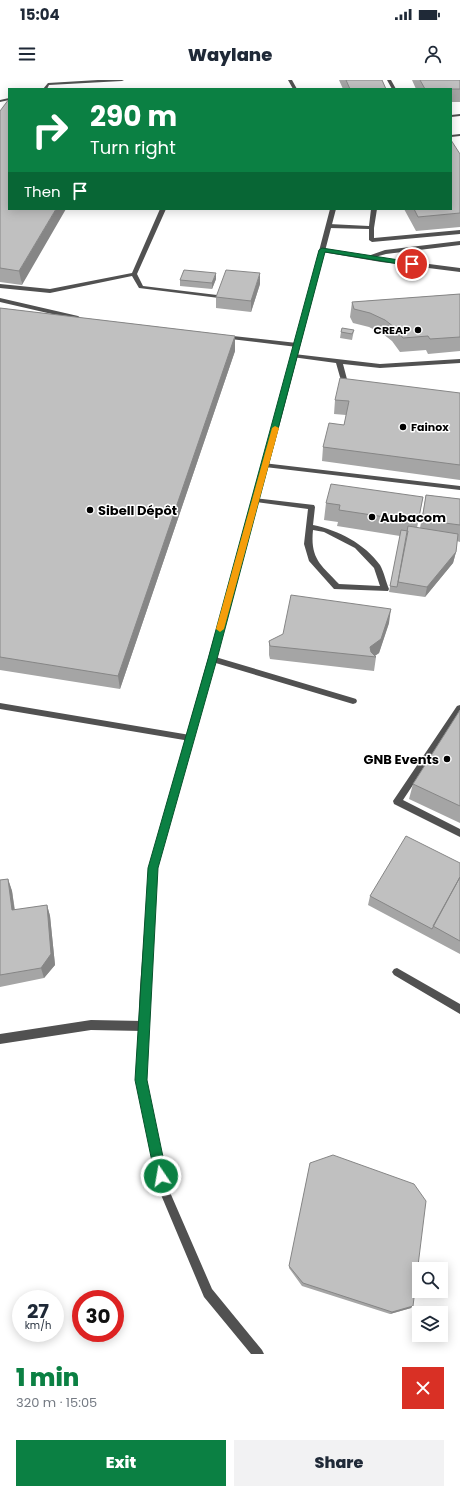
<!DOCTYPE html>
<meta charset="utf-8">
<style>
body{margin:0;font-family:Poppins,sans-serif;background:#f2f2f3;color:#1f2937;height:100vh;display:flex;flex-direction:column;font-size:15px;white-space:nowrap}
*{box-sizing:border-box;margin:0}
p{font-size:13px;color:#747a83}
.icon{flex:none;width:22px;height:22px;fill:none;stroke:currentColor;stroke-width:2;stroke-linecap:round;stroke-linejoin:round}
.map{position:relative;height:1274px;overflow:hidden}
.sheet{display:flex;flex-direction:column;background:#fff;flex:1}
.sheet>*{flex:none}
.guide{position:absolute;left:8px;top:8px;width:444px;height:122px;border-radius:0px;box-shadow:0 2px 10px #0003;background:#0b8043;color:#fff;overflow:hidden}
.tools{position:absolute;left:412px;top:1182px;display:grid;gap:8px}
.tools a{display:grid;place-items:center;width:36px;height:36px;border-radius:0px;background:#fff;box-shadow:0 2px 10px #0003;font-size:20px}
.speed{position:absolute;left:12px;top:1210px;display:flex;gap:8px;font-size:20px;font-weight:700;text-align:center}
.speed>*{display:grid;place-content:center;width:52px;height:52px;border-radius:50%;background:#fff;box-shadow:0 2px 10px #0003;line-height:1}
.speed small{font-size:10px;font-weight:400}
.speed .limit{border:6px solid #d22;background:#fff;color:#111}
.pin{position:absolute;display:grid;place-items:center;width:34px;height:34px;color:#fff;margin:-17px;border:2px solid #fff;border-radius:50%;box-shadow:0 1px 4px #0007}
.me{position:absolute;width:44px;margin:-22px;rotate:348deg;stroke-linejoin:round;filter:drop-shadow(0 0 3px #0008)}
.turn{display:flex;align-items:center;gap:14px;height:84px;padding:0 16px;font-size:18px}
.turn .icon{width:52px;height:52px;stroke-width:2.5}
.turn b{display:block;font-size:28px;line-height:34px}
.then{display:flex;align-items:center;height:38px;padding:0 16px;background:#0003;gap:8px;font-size:15px}
.round{display:grid;place-items:center;flex:none;width:42px;height:42px;border-radius:0px;background:#f2f2f3}
.summary{display:flex;align-items:center;justify-content:space-between;height:68px;padding:0 16px}
h1{font-size:24px;font-weight:800;line-height:30px;color:#0b8043}
.action{display:flex;gap:8px;margin-top:auto;padding:8px 16px}
.action a{flex:1;height:46px;border-radius:0px;background:#0b8043;color:#fff;font-size:16px;font-weight:800;line-height:46px;text-align:center}
.action a+a{background:#f2f2f3;color:#1f2937}
.status{display:flex;justify-content:space-between;align-items:center;height:28px;padding:0 20px;background:#fff;direction:ltr}
.status svg{height:11px;fill:currentColor}
header{display:flex;justify-content:space-between;align-items:center;height:52px;padding:0 16px;background:#fff;font-size:18px;font-weight:800}
.map>svg:first-child{display:block}
</style>
<div class="status"><b>15:04</b><svg viewBox="0 0 49 12"><path d="M0 12V9h3v3zM5 12V6h3v6zM10 12V3h3v9zM15 12V0h3v12zM26 1h20v11H26zM47 4h2v5h-2z"/></svg></div>
<header><svg class="icon" aria-label="menu" viewBox="0 0 24 24"><path d="M4 6h16M4 12h16M4 18h16"/></svg>Waylane<svg class="icon" aria-label="person" viewBox="0 0 24 24"><circle cx="12" cy="8" r="4"/><path d="M4 21q1-7 8-7t8 7"/></svg></header>
<div class="map">
<svg width="460" height="1274" viewBox="0 0 460 1274">
<rect width="100%" height="100%" fill="#fff"/>
<g fill="none" stroke-linecap="round" stroke-linejoin="round">
<path fill="#515151" fill-rule="evenodd" d="M98 0H124L122 1 49 5 47 9H43L48 3Z
M387 0H391L396 9H392Z
M9 18V20L0 22V20Z
M460 34V36L451 37V35Z
M460 54V56L451 57V55Z
M160 129H166L137 194 143 206 217 215 219 216V218L139 208 132 196 50 213 0 208V204L50 209 132 193Z
M371 129H377L374 148V158L460 150V154L372 162 369 160V149L329 148 326 146 329 144 369 146Z
M460 161V165L386 174 375 177 460 188V192L381 182 322 172 319 170 322 168 368 176 385 170Z
M0 218 78 236 81 238 78 240 0 222Z
M224 255 297 263 300 265 297 267 222 258V256Z
M294 274 380 284 460 279V283L380 288 343 284 348 303 353 305 350 307 342 304 336 283 292 277V275Z
M263 383 460 406V410L265 387 262 385Z
M254 418 314 425 315 427 313 445C338 450 365 464 380 485 384 492 386 502 389 509L388 511 334 509 309 481 304 464 308 429 256 422H254ZM313 450 324 452 355 468 374 488 380 506 339 504C321 485 310 479 313 450Z
M212 576 353 618 356 619 357 621 356 623 353 624 209 581 208 579 209 577Z
M0 623 190 655 193 656 194 658 193 660 190 661 0 629Z
M460 625V634L403 720 460 749V757L394 724 393 721 457 626Z
M397 888 460 924V934L394 895 392 892 394 889Z
M91 940 143 941 146 943 148 946 146 949 143 951 91 950 0 964V954Z"/>
<path fill="#515151" fill-rule="evenodd" d="M288 0H292L297 9H293Z
M330 129H336L275 362 157 788 150 908 146 1000 169 1110 212 1209 262 1270 264 1274H251L204 1217 159 1110 136 1000 140 908 149 788 269 362Z"/>
</g>
<path fill="#a5a5a5" d="M339 0H382L386 9H343Z
M412 0H460V22H451V9H416Z
M0 31 22 205 0 202Z
M460 74V147L416 151 404 129H451Z
M216 199 212 209 180 206V200Z
M260 204 251 232 216 228V217Z
M460 214V271L428 274 426 270 400 272 392 261 383 254 369 247 353 243 350 237 352 222Z
M0 228 235 256V271L120 609 0 590Z
M354 250 352 260 340 258 341 252Z
M460 313V400L322 381 323 367 344 345 346 335 334 334 335 320Z
M426 415 460 419V462L457 461 456 472 453 483 425 517 389 512 400 456 337 446 338 442 324 440 326 423 423 417 417 448H420Z
M389 543 379 573 375 576 376 577 374 591 270 579 269 575V561Z
M460 630V743L409 719 413 704Z
M460 783V874L368 825 370 816Z
M8 799 12 811 15 830 47 825 50 836 55 885 44 898 0 907V800Z
M310 1083 411 1228 390 1234 302 1206 289 1188Z"/>
<path fill="#868686" d="M56 129H66L22 205 19 191Z
M216 193V199L212 209V203Z
M260 193V204L251 232V221Z
M235 256V271L120 609 118 596Z
M456 472 453 483 425 517 427 507Z
M391 529 389 543 379 573 373 577 368 576 370 567Z
M8 799 12 811 16 842 12 830Z
M47 825 50 836 55 885 44 898 41 888Z
M413 1226 411 1228 390 1234 392 1232Z"/>
<path fill="#c0c0c0" stroke="#868686" d="M346 0H382L386 9H350Z
M420 0H460V9H425Z
M9 19V129H56L19 191 0 188V31Z
M451 60 460 74V133L418 137 414 129H451Z
M184 190 216 193 212 203 180 200Z
M226 190 260 193 251 221 216 217Z
M460 214V257L430 259 428 256 403 258 394 247 385 240 370 233 354 229 352 222Z
M0 228 235 256 118 596 0 577Z
M342 248 354 250 352 254 341 252Z
M340 298 460 313V385L323 367 329 343 344 345 349 321 335 320Z
M331 404 423 417 418 442 339 430 340 425 326 423Z
M426 415 460 419V445L422 440Z
M408 446 458 454 456 472 427 507 398 502Z
M401 450 408 451 397 507 390 506Z
M291 515 391 529 381 559 370 567 371 572 376 577 270 566 269 561 283 554Z
M460 630V726L413 704Z
M406 756 460 783V797L432 849 370 816Z
M460 797V861L433 846Z
M8 799 12 830 47 825 51 874 41 888 0 895V800Z
M333 1075 414 1104 426 1121 413 1226 392 1232 303 1203 289 1186 310 1083Z"/>
<path fill="#0b8043" stroke="#07532c" d="M322 168 412 182 415 184 412 186 325 172 217 579 158 788 147 1000 167 1096 165 1100 161 1102 157 1100 155 1096 135 1000 148 788 208 579 319 170Z"/>
<path fill="#f59e0b" d="M275 346 279 348 224 549 220 552 216 549 272 348Z"/>
<g fill="#000" stroke="#fff" stroke-width="1.5">
<circle cx="418" cy="250" r="4"/>
<circle cx="403" cy="347" r="4"/>
<circle cx="90" cy="430" r="4"/>
<circle cx="372" cy="437" r="4"/>
<circle cx="447" cy="679" r="4"/>
</g>
<g text-anchor="middle" stroke-width="3" stroke-linejoin="round" paint-order="stroke">
<g font-size="11" font-weight="bold" fill="#000" stroke="#fff" text-anchor="end">
<text x="410" y="254">CREAP</text>
<text x="411" y="351" text-anchor="start">Fainox</text>
</g>
<g font-size="13" font-weight="bold" fill="#000" stroke="#fff" text-anchor="start">
<text x="98" y="435">Sibell Dépôt</text>
<text x="380" y="442">Aubacom</text>
<text x="439" y="684" text-anchor="end">GNB Events</text>
</g>
</g>
</svg>
<div class="tools">
<a><svg class="icon" aria-label="search" viewBox="0 0 24 24"><circle cx="10" cy="10" r="6"/><path d="M15 15l6 6"/></svg></a>
<a><svg class="icon" aria-label="layers" viewBox="0 0 24 24"><path d="M12 4l9 5-9 5-9-5zM3 14l9 5 9-5"/></svg></a>
</div>
<div class="speed"><div>27<small>km/h</small></div><div class="limit">30</div></div>
<div class="pin" style="left:412px;top:184px;background:#d93025"><svg class="icon" aria-label="arrive" viewBox="0 0 24 24"><path d="M6 21V4h12l-3 4 3 4H6"/></svg></div>
<svg class="me" style="left:161px;top:1096px" viewBox="-20 -20 40 40"><circle r="17" fill="#0b8043" stroke="#fff" stroke-width="3"/><path d="M0-11L8 9 0 5-8 9z" fill="#fff"/></svg>
<div class="guide">
<div class="turn"><svg class="icon" aria-label="right" viewBox="0 0 24 24"><path d="M7 20v-9h11M14 6l5 5-5 5"/></svg><div><b>290 m</b>Turn right</div></div>
<div class="then">Then<svg class="icon" aria-label="arrive" viewBox="0 0 24 24"><path d="M6 21V4h12l-3 4 3 4H6"/></svg></div>
</div>
</div>
<section class="sheet">
<div class="summary"><div><h1>1 min</h1><p>320 m · 15:05</p></div><a class="round" style="background:#d93025;color:#fff"><svg class="icon" aria-label="close" viewBox="0 0 24 24"><path d="M6 6l12 12M18 6L6 18"/></svg></a></div>
<div class="action"><a>Exit</a><a>Share</a></div>
</section>
